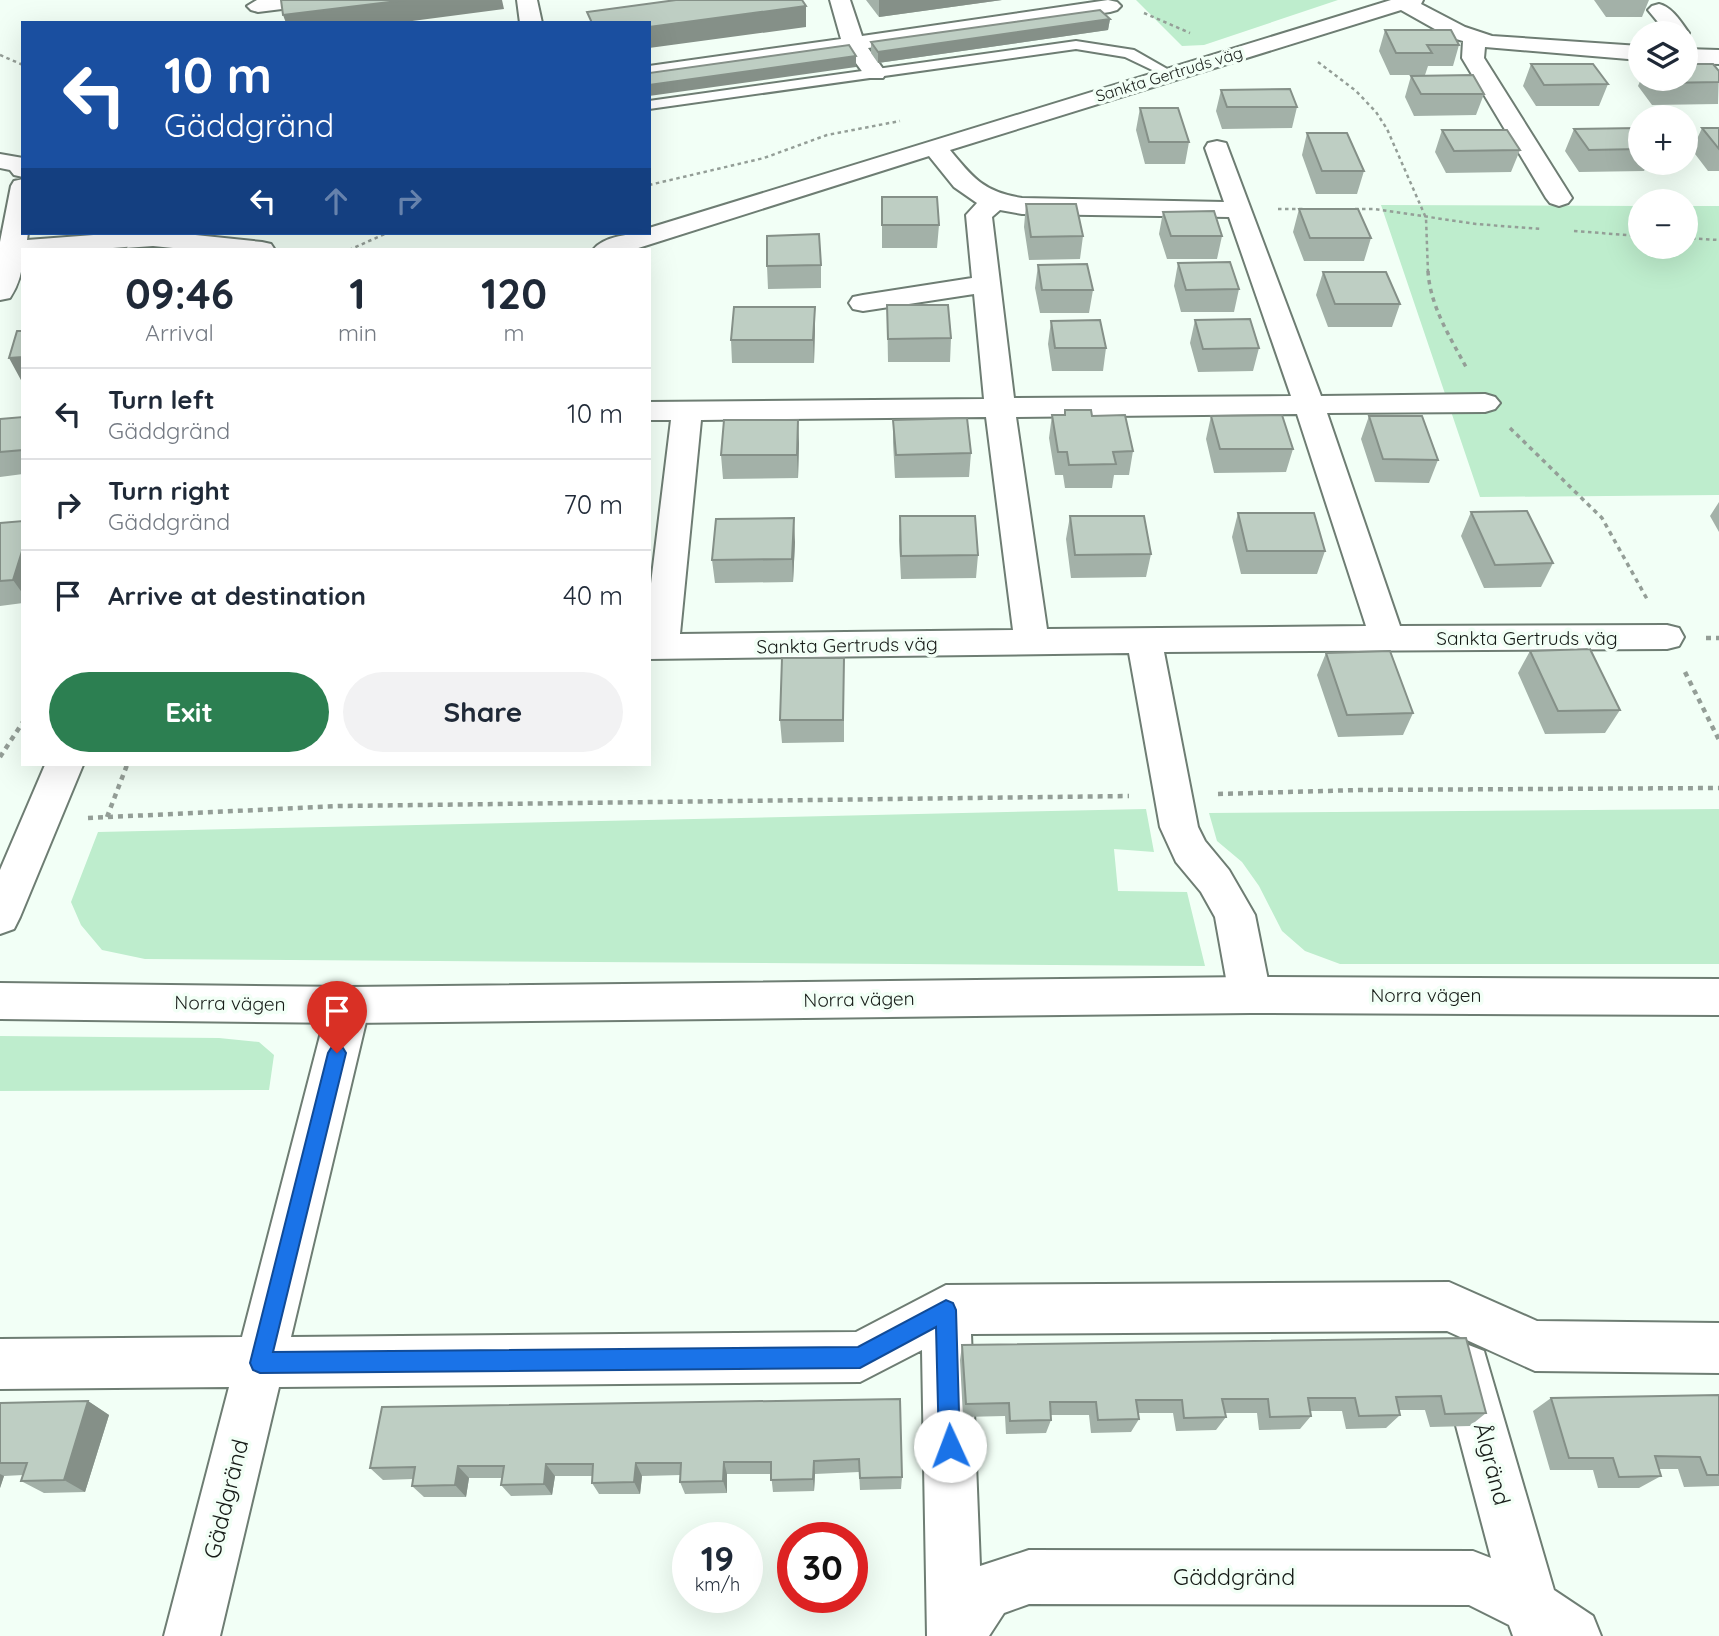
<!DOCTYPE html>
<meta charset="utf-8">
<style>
body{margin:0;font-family:Quicksand,sans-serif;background:#f2f2f3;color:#1f2937;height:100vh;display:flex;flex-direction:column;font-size:26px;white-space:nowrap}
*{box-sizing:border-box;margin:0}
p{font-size:23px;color:#747a83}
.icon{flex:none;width:38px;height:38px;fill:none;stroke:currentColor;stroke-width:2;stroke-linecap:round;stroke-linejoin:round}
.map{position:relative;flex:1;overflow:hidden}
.side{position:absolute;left:21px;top:248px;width:630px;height:518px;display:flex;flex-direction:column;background:#fff;border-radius:0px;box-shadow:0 7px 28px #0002}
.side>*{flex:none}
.hud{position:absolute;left:21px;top:21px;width:630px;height:214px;border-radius:0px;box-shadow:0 7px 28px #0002;background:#1a4fa0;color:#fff;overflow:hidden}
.controls{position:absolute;left:1628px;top:21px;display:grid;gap:14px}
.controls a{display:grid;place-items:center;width:70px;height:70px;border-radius:50%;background:#fff;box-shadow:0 7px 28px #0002;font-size:35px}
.speed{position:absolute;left:672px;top:1522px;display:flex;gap:14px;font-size:35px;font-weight:700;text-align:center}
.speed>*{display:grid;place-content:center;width:91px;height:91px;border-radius:50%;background:#fff;box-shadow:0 7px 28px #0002;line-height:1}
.speed small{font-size:18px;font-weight:400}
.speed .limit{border:10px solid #d22;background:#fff;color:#111}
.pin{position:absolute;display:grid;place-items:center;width:60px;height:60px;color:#fff;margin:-72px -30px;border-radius:50% 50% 50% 0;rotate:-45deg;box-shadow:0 0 7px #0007}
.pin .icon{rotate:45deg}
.me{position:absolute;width:77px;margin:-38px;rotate:358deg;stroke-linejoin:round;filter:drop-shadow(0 0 5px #0008)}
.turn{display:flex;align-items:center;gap:24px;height:147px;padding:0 28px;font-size:32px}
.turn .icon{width:91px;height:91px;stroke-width:2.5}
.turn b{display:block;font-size:49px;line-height:60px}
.lanes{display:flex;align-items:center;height:66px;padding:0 28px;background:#0003;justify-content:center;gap:35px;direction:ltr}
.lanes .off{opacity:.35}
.eta{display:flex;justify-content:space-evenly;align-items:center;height:119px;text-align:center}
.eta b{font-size:42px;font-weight:700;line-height:49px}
.cta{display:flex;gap:14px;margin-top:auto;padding:14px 28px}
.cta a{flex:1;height:80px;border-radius:42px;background:#2c7f51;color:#fff;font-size:28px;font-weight:700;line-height:80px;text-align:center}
.cta a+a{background:#f2f2f3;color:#1f2937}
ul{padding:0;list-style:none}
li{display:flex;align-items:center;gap:21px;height:91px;padding:0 28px;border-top:2px solid #e0e1e3}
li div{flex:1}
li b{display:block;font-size:26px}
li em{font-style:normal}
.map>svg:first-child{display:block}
</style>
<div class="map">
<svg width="1719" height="1636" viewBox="0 0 1719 1636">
<rect width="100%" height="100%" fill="#f2fff6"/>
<path fill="#beedcd" d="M1136 0H1338L1204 45 1182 46Z
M1381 205 1640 206V247H1685V206H1719V495L1480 497Z
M1146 809 1154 852 1114 849 1118 891 1187 892 1205 966 145 959 102 950 81 925 71 902 98 832Z
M1719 809V964H1340L1305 951 1282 931 1259 886 1242 862 1217 841 1209 813Z
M0 1036 219 1038 259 1042 274 1055 269 1090 0 1091Z"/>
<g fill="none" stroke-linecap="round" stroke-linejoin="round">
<defs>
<path id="service" d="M1076 41 1134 50 1176 74 1169 78 1125 57 1076 49 649 109V101Z"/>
<path id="minor" d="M257 0H316L313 4 306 6 258 12 251 10 247 6Z
M517 0H537L542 23H520Z
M830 0H850L862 36 1108 0 1117 2 1121 6 1117 10 1110 12 868 48 886 73 883 78H867L847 51 649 80V66L841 39Z
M1391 0H1423L1421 4 1465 27 1492 36 1640 46V60L1485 47 1484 58 1572 198 1568 203 1559 206 1550 203 1546 198 1462 58 1463 41 1449 37 1401 10 950 150C973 178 984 192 1022 198L1224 202 1205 148 1208 143 1217 141 1226 143 1321 396 1485 394 1495 397 1500 403 1495 409 1485 412 1327 413 1400 626 1667 625 1679 628 1684 637 1679 646 1667 649 1164 652 1198 827 1205 841 1229 870 1255 915 1271 995 1265 1008 1250 1013 1235 1008 1229 995 1215 917 1201 892 1176 862 1160 827 1129 653 649 659V600L671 420H649V402L984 399 974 294 863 311 853 309 849 303 853 297 863 295 972 278 966 215 977 203 954 187 929 156 632 250H593C603 236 633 233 649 233V228ZM1000 210 1022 214 1229 217 1291 396 1014 398 992 217ZM1297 414 1366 626 1047 629 1016 417ZM986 417 1013 630 680 634 701 420Z
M1659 4C1672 7 1681 22 1689 33L1686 38 1685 33H1667L1648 10 1652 6Z
M1685 49 1719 50V64L1685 63Z
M0 154 23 158V177L14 175 10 170 0 168Z
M23 179V233H28L27 240 120 233H176L262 242 271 244 275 250H193L153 246 97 250H23C23 268 20 283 10 298L0 300V242L11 186 14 181Z
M45 765H83L20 917 14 929 0 934V870Z
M349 987 364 992 370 1005 291 1337 856 1332 946 1285 1449 1282 1537 1321 1719 1323V1373L1535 1371 1447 1331 971 1334 980 1566 1029 1550 1473 1551 1491 1558 1441 1369 1448 1351 1466 1344 1484 1351 1554 1590 1593 1616 1601 1636H1513L1509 1625 1469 1605 1029 1604 1004 1613 989 1636H927L922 1350 860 1382 279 1387 220 1636H164L229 1387 0 1389V1339L242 1337 328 1005 334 992Z"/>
<path id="tertiary" d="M1250 977 1719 979V1015L1250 1013 349 1023 0 1019V983L349 987Z"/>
</defs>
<use href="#service" stroke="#6e7d73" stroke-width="4"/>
<use href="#minor" stroke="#6e7d73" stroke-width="4"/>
<use href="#tertiary" stroke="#6e7d73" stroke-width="4"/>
<path stroke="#949e97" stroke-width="2.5" stroke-dasharray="3.5 3.5" stroke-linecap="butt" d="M1144 13 1190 33
M0 55 23 65
M1318 62 1356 91 1376 112 1387 129 1426 218 1428 273
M649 185 764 158 827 135 900 121
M1278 209H1304
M1355 209H1375L1476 224 1541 229
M1574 231 1640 236
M1685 238 1719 240
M349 250 387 233"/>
<path stroke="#949e97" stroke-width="3.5" stroke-dasharray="4.5 4.5" stroke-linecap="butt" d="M1428 271C1430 306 1450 337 1466 367
M1510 428 1602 518 1647 599"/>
<path stroke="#949e97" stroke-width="4.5" stroke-dasharray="5 5" stroke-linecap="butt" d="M1706 638H1719
M1685 672 1719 740
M0 757 23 722
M1218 794 1359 790 1719 788
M107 817 127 765
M88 818 340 806 1129 796"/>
<use href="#service" fill="#fff" fill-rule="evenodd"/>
<use href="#minor" fill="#fff" fill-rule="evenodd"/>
<use href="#tertiary" fill="#fff" fill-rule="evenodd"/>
</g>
<path fill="#a3b1a8" d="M866 0H1002L879 17Z
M1594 0H1649L1642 17H1606Z
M1110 19 1108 30 878 63 871 53V42Z
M1385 30 1459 45 1453 66H1428L1425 75H1390L1379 51Z
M1531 64 1608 84 1599 106H1536L1523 86Z
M1719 71 1718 104 1652 105 1638 86 1641 79H1685Z
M1411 76 1484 94 1476 115 1414 116 1405 97Z
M1221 90 1297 107 1292 128 1222 129 1216 111Z
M1140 108 1189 142 1185 164H1145L1136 130Z
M1702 128H1719V171H1708L1692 150Z
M1574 129H1640V163H1648L1644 171 1579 172 1565 151Z
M1442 130 1520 150 1511 172 1446 173 1435 152Z
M1307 133 1364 171 1357 194H1316L1302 155Z
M882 197 939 225 937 248H882Z
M1026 204 1083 236 1080 259 1029 260 1024 227Z
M1299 209 1371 238 1364 261H1304L1293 232Z
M1163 212 1222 236 1217 259H1167L1159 234Z
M1178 263 1239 289 1234 312H1181L1174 286Z
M821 265V288L768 289 767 266Z
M1038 265 1093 290 1089 313H1040L1035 288Z
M1323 272 1400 304 1392 327H1328L1316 295Z
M887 305 951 338 950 362H888Z
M815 307 814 363H732L731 340Z
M1195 320 1259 348 1253 371 1198 372 1190 343Z
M1051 321 1106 348 1103 371H1052L1048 344Z
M1065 410 1092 416 1133 451 1129 475H1114L1112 488H1065L1063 475H1055L1049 438 1052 415H1064Z
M1211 416 1293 449 1286 472 1214 473 1206 439Z
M1369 416 1438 460 1429 483 1375 482 1361 439Z
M23 417V474L0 477V419Z
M893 420 971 453 969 477 895 478 893 443Z
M799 443 798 478 723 479 721 455Z
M1719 502V532L1710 516Z
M1471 512 1553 563 1541 587 1484 588 1461 536Z
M1238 513 1325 551 1317 574H1241L1232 537Z
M900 516 978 555 976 578 901 579 899 540Z
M1070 516 1151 554 1146 577 1071 578 1066 539Z
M23 521V603L0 606V523Z
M795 542 793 582 715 583 712 560Z
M1530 651 1620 710 1605 733 1545 734 1518 673Z
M1326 653 1413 713 1403 735 1338 737 1317 675Z
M844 658V742L782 743 780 720Z
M1466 1338 1486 1413 1470 1426 1430 1427 1425 1410H1399L1400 1415 1386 1428 1346 1429 1342 1411H1311V1416L1300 1429 1259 1430 1257 1413H1225L1226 1417 1216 1430 1176 1431 1173 1413H1138L1139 1419 1131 1432 1091 1433 1089 1415H1051V1420L1046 1433 1006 1434 1005 1416 963 1417 960 1360 962 1345Z
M1719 1395V1486L1684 1487 1678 1469H1659L1661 1476 1639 1488H1598L1593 1470H1550L1533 1411 1551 1398Z
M900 1399 902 1477 901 1489 860 1490 859 1472 815 1474 814 1491 773 1492 771 1474H727V1493L685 1494 680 1482 681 1475 642 1476 640 1494H599L592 1483V1476H555L552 1495 511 1496 501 1485 502 1478H469L466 1497H424L412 1486 413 1479 383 1480 370 1468Z
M88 1401 109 1415 85 1492 44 1493 21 1481 23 1475 4 1476 0 1488V1403Z"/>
<path fill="#859088" d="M406 0H502L504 9 397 23H286L283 15Z
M879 0H1002L879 17Z
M806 6V27L649 48V27Z
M1110 19 1108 30 878 63V52Z
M856 56V67L649 96V85Z
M815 307V330L814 363 813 340Z
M23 357V381L22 382 9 358Z
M798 420 799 443 798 478 797 455Z
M794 518 795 542 793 582 792 559Z
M23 548V594L13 580Z
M88 1401 109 1415 85 1492 64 1480Z
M814 1461 815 1474 814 1491 813 1479Z
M724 1462 727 1474V1493L723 1481Z
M636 1463 642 1476 640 1494 634 1482Z
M546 1464 555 1476 552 1495 544 1484Z
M458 1466 469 1478 466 1497 455 1485Z
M0 1474 4 1476 0 1488Z"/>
<path fill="#becec3" stroke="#859088" stroke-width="2" d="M281 0H406L283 15Z
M676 0H802L806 6 649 27V23H592L587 12Z
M1100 10 1110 19 878 52 871 42Z
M1385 30H1451L1459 45H1427L1432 53H1396Z
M849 45 856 56 649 85V73Z
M1531 64H1593L1608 84 1544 85Z
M1685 64H1713L1719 71V82L1662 83 1658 79H1685Z
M1473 75 1484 94H1421L1411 76Z
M1290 89 1297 107H1227L1221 90Z
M1140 108H1178L1189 142H1149Z
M1639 128 1640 149 1589 150 1574 129Z
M1702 128H1719V149Z
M1442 130H1507L1520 150 1454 151Z
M1307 133H1347L1364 171H1322Z
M882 197H937L939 225H882Z
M1026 204H1076L1083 236 1031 237Z
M1299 209H1358L1371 238H1310Z
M1214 211 1222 236H1171L1163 212Z
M819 234 821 265 767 266V236Z
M126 248 125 250H101Z
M1230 262 1239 289 1186 290 1178 263Z
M1087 264 1093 290H1042L1038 265Z
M1323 272H1386L1400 304H1335Z
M887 305H948L951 338 888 339Z
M734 307H815L813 340H731Z
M1250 319 1259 348 1203 349 1195 320Z
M1100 320 1106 348H1055L1051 321Z
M17 331H23V357L9 358Z
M1065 410H1091L1092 416 1125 415 1133 451 1113 452 1116 464 1069 465 1067 452H1058L1052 415H1065Z
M1282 415 1293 449H1220L1211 416Z
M1369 416H1422L1438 460 1383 459Z
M23 417V450L0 452V419Z
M967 418 971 453 896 455 893 420Z
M724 420H798L797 455H721Z
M1527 511 1553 563 1495 565 1471 512Z
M1238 513H1314L1325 551H1247Z
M900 516H975L978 555 901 556Z
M1070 516H1144L1151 554 1075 555Z
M794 518 792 559 712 560 716 519Z
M23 521V548L13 580 0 581V523Z
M1590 649 1620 710 1558 711 1530 651Z
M1390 651 1413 713 1347 715 1326 653Z
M782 658H844L843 720H780Z
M1466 1338 1486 1413 1445 1414 1441 1396 1396 1397 1400 1415 1359 1416 1355 1398H1308L1311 1416 1270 1417 1268 1399H1222L1226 1417 1184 1418 1182 1400H1136L1139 1419 1098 1420 1096 1402H1050L1051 1420 1010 1421 1009 1403 966 1404 962 1345Z
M1719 1395V1475H1707L1700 1457 1655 1456 1661 1476 1619 1477 1613 1458H1569L1551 1398Z
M900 1399 902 1477 860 1478 859 1459 814 1461 813 1479 771 1480V1462H724L723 1481 680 1482 681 1463H636L634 1482 592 1483 593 1464H546L544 1484 501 1485 504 1466H458L455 1485 412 1486 415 1467 370 1468 382 1407Z
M88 1401 64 1480 21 1481 27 1463H0V1403Z"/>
<path fill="#1a73e8" stroke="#114b97" stroke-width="2" d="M337 1045 343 1048 346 1053 273 1352 858 1347 946 1300 953 1303 956 1310 960 1446 957 1453 950 1456 942 1453 939 1446 936 1327 860 1368 260 1373 253 1370 250 1363 328 1053 331 1048Z"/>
<g text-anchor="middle" stroke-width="7" stroke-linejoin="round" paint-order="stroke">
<g font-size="16" fill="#161b17" stroke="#f2fff6">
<text transform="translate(1169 74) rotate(-17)" y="6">Sankta Gertruds väg</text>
</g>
<g font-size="19" fill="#161b17" stroke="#f2fff6">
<text x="1527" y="645">Sankta Gertruds väg</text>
<text transform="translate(847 645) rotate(-1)" y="7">Sankta Gertruds väg</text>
<text x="1426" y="1002">Norra vägen</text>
<text transform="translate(859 999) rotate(-1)" y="7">Norra vägen</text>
<text transform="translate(230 1003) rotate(1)" y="7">Norra vägen</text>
</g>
<g font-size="23" fill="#161b17" stroke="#f2fff6">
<text transform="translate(1492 1464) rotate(75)" y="8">Ålgränd</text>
<text transform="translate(226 1499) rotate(-76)" y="8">Gäddgränd</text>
<text x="1234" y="1585">Gäddgränd</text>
</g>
</g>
</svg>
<div class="controls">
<a><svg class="icon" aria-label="layers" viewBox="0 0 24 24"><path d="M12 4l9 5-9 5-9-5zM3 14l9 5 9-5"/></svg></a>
<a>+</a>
<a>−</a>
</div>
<div class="speed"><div>19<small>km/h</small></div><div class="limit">30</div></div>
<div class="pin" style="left:337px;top:1053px;background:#d93025"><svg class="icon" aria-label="arrive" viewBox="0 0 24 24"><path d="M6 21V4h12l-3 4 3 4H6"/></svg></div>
<svg class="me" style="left:950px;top:1446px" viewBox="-20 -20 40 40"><circle r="19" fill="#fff"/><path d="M0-13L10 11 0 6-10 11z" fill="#1a73e8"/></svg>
<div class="hud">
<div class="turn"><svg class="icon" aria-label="left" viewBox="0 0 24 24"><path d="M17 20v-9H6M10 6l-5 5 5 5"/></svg><div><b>10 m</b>Gäddgränd</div></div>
<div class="lanes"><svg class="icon" aria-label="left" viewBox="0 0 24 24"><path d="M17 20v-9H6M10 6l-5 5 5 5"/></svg><svg class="icon off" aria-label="ahead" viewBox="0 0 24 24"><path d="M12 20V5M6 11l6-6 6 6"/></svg><svg class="icon off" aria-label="right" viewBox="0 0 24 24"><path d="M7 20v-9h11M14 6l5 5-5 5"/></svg></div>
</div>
<section class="side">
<div class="eta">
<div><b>09:46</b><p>Arrival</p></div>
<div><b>1</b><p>min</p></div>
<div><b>120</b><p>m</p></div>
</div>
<ul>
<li><svg class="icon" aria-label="left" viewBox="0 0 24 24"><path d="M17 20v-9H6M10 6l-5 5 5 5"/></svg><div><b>Turn left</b><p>Gäddgränd</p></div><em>10 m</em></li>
<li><svg class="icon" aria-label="right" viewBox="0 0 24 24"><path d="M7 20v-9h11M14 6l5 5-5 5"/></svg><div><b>Turn right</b><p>Gäddgränd</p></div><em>70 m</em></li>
<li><svg class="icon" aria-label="arrive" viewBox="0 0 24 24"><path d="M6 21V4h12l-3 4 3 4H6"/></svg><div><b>Arrive at destination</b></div><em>40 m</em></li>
</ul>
<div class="cta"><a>Exit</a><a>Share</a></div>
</section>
</div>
